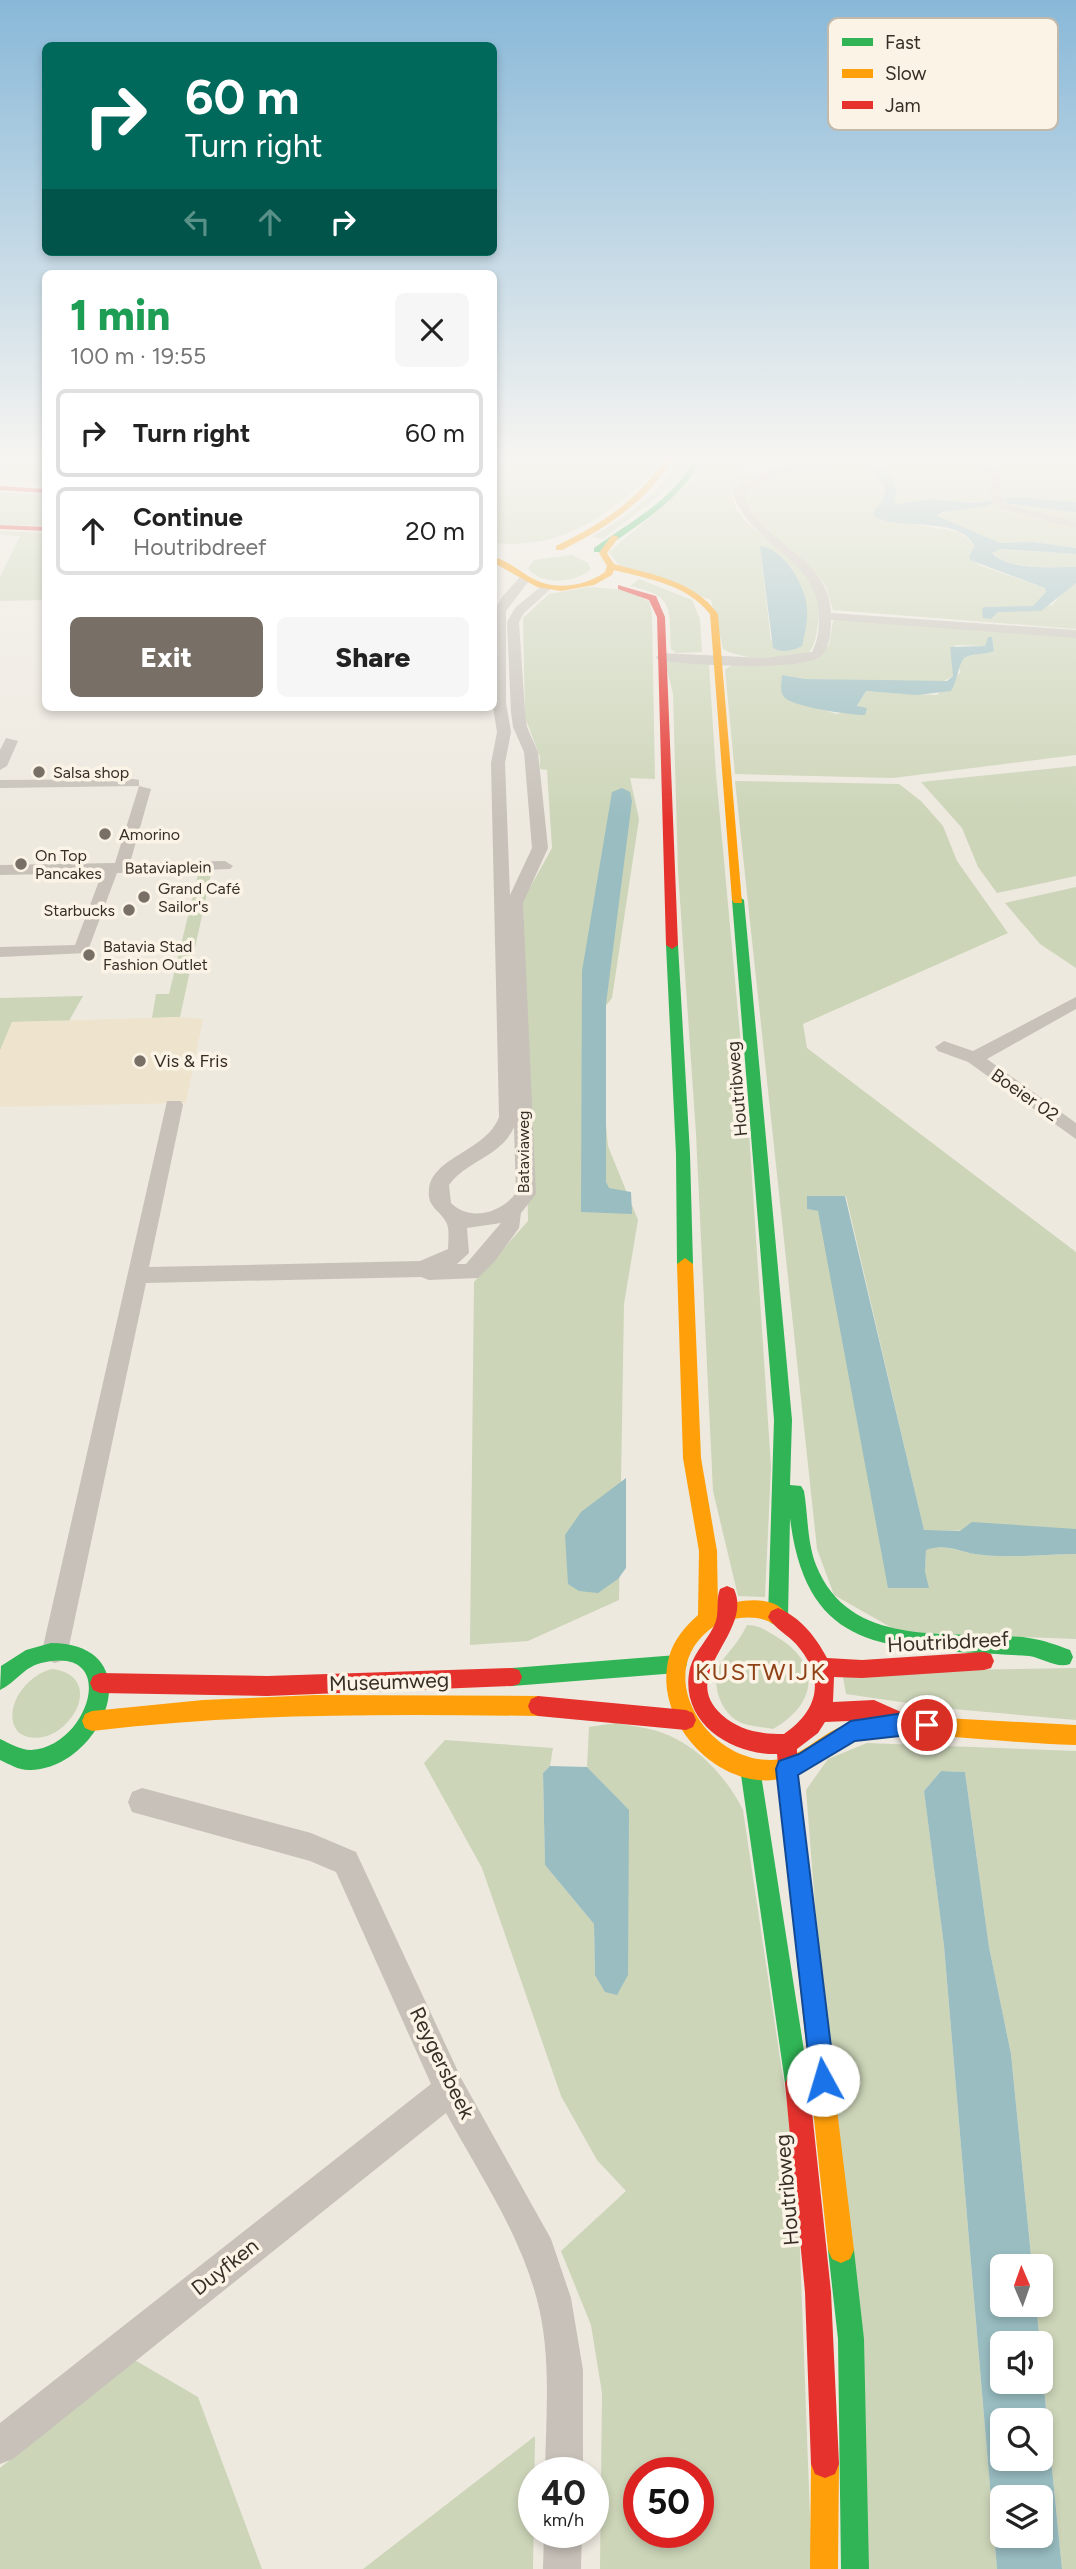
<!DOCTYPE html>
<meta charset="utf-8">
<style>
body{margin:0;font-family:Figtree,sans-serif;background:#f6f6f6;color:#222;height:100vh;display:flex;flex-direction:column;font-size:26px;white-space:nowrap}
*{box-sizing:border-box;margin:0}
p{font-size:23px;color:#767676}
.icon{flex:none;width:38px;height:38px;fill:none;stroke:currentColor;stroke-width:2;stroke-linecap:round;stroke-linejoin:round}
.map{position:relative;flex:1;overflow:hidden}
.drawer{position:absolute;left:42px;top:270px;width:455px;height:441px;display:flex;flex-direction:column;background:#fff;border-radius:10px;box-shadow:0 4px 10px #0003}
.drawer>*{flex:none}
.hud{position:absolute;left:42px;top:42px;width:455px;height:214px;border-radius:10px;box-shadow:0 4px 10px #0003;background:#00695c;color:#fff;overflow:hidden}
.needle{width:46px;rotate:358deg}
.tools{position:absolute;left:990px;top:2254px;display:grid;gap:14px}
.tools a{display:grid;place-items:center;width:63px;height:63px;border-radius:10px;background:#fff;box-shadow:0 4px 10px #0003;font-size:35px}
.speed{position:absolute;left:518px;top:2457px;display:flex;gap:14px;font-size:35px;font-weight:700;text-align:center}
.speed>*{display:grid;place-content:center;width:91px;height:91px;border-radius:50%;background:#fff;box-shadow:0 4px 10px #0003;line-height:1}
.speed small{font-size:18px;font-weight:400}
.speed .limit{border:10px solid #d22;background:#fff;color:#111}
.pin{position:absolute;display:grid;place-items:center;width:60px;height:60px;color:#fff;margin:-30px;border:4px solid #fff;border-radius:50%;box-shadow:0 2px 7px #0007}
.me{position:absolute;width:77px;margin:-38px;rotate:354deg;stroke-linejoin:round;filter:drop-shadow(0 0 5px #0008)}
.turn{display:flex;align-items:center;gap:24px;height:147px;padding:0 28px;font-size:32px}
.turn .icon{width:91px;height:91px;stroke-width:2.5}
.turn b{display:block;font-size:49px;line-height:60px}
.lanes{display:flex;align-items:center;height:66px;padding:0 28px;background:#0003;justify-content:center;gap:35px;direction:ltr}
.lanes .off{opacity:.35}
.round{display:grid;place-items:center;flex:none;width:74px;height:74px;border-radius:10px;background:#f6f6f6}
.head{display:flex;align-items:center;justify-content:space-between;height:119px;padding:0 28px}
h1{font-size:42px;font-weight:800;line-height:52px;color:#1e9e55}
.action{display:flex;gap:14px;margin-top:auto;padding:14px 28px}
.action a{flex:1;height:80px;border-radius:10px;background:#786f67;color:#fff;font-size:28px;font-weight:800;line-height:80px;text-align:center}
.action a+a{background:#f6f6f6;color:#222}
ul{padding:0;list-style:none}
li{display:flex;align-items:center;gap:21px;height:88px;margin:0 14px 10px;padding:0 14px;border:4px solid #e0e0e0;border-radius:10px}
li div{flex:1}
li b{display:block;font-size:26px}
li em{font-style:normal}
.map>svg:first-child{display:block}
</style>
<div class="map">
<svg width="1076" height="2569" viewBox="0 0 1076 2569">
<rect width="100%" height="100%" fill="#eee9df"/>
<path fill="#ccd5b8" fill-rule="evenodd" d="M6 460H45V483L0 479V467Z
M494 460H660C651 477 637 487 623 499 584 531 545 548 494 543Z
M674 460H690L682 478 603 539 592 537C620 519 665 494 674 460Z
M704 460H754L746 463 741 475 747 476 794 463 861 460C827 462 754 465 733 494 730 534 830 557 818 624 816 636 815 646 807 655 782 658 746 662 723 649L711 600 620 567 609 552 695 479ZM760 546 795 576 802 590 771 641Z
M946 460C966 460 975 461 991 474L992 494 1008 511 1076 527V548L1033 542 1000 543 937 517C949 503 972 513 986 501L967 503 932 499 898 504 894 502 897 489 882 468 870 469 886 488 882 501 918 525 959 532 976 546 969 556 979 565 1045 588 1046 592 1033 606 994 607 991 619 998 612 1052 605 1067 588 1076 583V629L833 610 826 587 817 574 756 521 741 495C772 456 897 462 946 460Z
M979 460H1076V502L1016 497 1014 502 1076 512V523L1008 506 987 465Z
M0 492 45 495V526L0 525Z
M0 531 45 533V600L0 601V577L20 536 0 535Z
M995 549 1076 554V567C1052 567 1010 571 992 552Z
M572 555 588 563 591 569C577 583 539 586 528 568L534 560Z
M639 579 692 600 700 619 702 652 676 653 671 649C669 608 675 596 630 586Z
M589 587 625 590 650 602 652 615 655 779 630 778 639 819 612 998 596 1018 608 1146 638 1220 624 1304 619 1600 528 1641 470 1645 474 1282 528 1221 523 900 552 848 547 770 540 769V757L525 717 523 618 549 594Z
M835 620 1076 636V755L893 778 735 774 725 670C738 656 795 664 817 659L829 645 833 621ZM992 638 994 651 964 657 959 661 960 673 937 695 866 691 857 707 837 714 791 701 782 675 806 679 940 683 953 676 955 645 985 646Z
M665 661 707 662 709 665 716 774 749 1132 771 1467 765 1597 738 1596 713 1491 696 1134 678 871 673 694Z
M1076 766V876L997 893 978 867 962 828 921 782Z
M735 781 899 784 921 801 943 826 957 861 1008 933 803 1024 807 1048 1076 1252V1529L924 1531 846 1196 807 1209 818 1211 925 1572 926 1549C943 1544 958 1551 975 1554 1007 1559 1043 1554 1076 1554V1639L899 1632 834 1595 817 1549Z
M211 874 180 1017 152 1018 156 994H169L198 875Z
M1076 887V968L1040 944 1005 903Z
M83 996 69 1021 12 1022 0 1051V998Z
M747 1625C759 1625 767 1631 777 1637 822 1664 817 1704 773 1729 763 1727 744 1726 736 1720 718 1708 710 1679 722 1661 731 1649 740 1640 747 1625Z
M1076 1668V1720L942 1708 846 1694 843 1677 946 1670Z
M52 1669C114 1677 60 1758 19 1733 0 1712 25 1675 52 1669Z
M616 1723C630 1726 646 1727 660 1732 696 1744 727 1777 743 1810L797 2172 812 2569H600L602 2393 591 2325 561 2251 626 2191 597 2160 561 2096 482 1868 424 1763 445 1740 553 1748 550 1766 543 1773 545 1865 594 1924 595 1975 629 1811 587 1767 589 1727ZM639 2473H698V2532H639Z
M867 1743 1076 1751V2569H1062L1036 2305H1041V2266H1032L1011 2054 989 1947 965 1772 941 1771 924 1791 944 1946 997 2569H867L806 1790 828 1759Z
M133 2359 198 2397 262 2569H0V2468Z
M535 2436 533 2569H363Z"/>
<path fill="#eee4cd" d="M180 1017 203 1019 186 1103 0 1107V1051L12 1022Z"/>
<path fill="#99bdc1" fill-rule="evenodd" d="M875 466C885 468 892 480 897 489L894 502 898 504 932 499 972 503 1015 497 1076 502V512L995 502 988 506 942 512 937 516 1000 543 1033 542 1076 548V554L1001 549 992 553C1010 571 1052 567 1076 567V583L1041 611 998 612 991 619 983 618 982 609 985 607 1033 606 1046 592 1045 588 970 560 969 556 975 546C957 515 903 531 875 517L873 513 882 501 886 488 870 468Z
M760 546C784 549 805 585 807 608 808 621 805 633 802 646 792 651 782 653 773 648Z
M988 637H992L994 651C985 655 975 653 966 657 959 659 958 681 951 691L917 695 866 691 857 706 867 708 865 715C850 715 792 707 784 697 779 691 782 681 782 675L806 679 947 681 953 676 950 647 985 646Z
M622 788 630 792 632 801 606 1004V1182L609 1188 631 1192 632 1214 581 1212 582 971 612 792Z
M807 1196H845L924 1530 960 1531 972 1522 1076 1529V1554C1043 1554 1007 1559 975 1554 958 1551 943 1543 926 1550L925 1572 929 1588H888L818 1211 807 1209Z
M626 1478V1568L618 1579 598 1593 579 1591 568 1584 565 1535 581 1512Z
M550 1766 587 1767 629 1810 628 1975 617 1995 605 1992 595 1975 594 1924 545 1865 543 1773Z
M941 1771 965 1772 989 1947 1011 2054 1032 2266H1003V2305H1036L1040 2343H1003V2382H1041V2358L1062 2569H997L944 1946 924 1791ZM1003 2420H1041V2459H1003ZM1041 2497V2536H1003V2497Z"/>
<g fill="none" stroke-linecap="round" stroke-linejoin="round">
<path fill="#c7c1b9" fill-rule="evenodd" d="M813 460H902L897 463C844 464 788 460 743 493 757 544 829 554 831 613L1076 630V638L831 620C831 631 830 648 821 656 804 672 683 665 658 660L656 657 662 653 765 658 812 652C818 641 819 629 819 616 818 556 747 545 733 492 754 471 784 465 813 460Z
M977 461H983L1000 474 1001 496 1009 505 1076 522V528L1001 509 991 497V477L977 465Z
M521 576 531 578 506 611V703L511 732 505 763 510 895 532 848 524 752 513 727 511 712 507 622 515 608 544 584 554 586 524 613 519 622 525 712 527 727 538 752 548 848 523 903 536 1194 521 1213 519 1228 494 1262 478 1278 429 1280 421 1277 146 1283 68 1651 64 1660 55 1663 46 1660 42 1651 167 1101H181L183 1105 149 1267 420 1261 448 1249C448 1242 450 1228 446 1222 440 1210 427 1207 429 1190 431 1157 487 1151 499 1117L491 763 497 732 493 707 494 611 502 597ZM514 1127 516 1193C501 1213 470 1222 451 1203L449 1185C467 1160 501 1157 514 1127ZM501 1223 466 1264H457L469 1253 467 1228Z
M6 738 18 741 7 766 0 770V750Z
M134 779 139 780V786L151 789 130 863 225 861 233 866 230 869 117 873 87 953 0 957V947L75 945 102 873 0 875V865L115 863 139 786 0 788V780Z
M1076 997V1009L987 1059 1076 1123V1139L968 1062 938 1051 935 1047 944 1041 973 1051Z
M142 1788 311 1833 356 1852 461 2078 551 2239 571 2298 583 2370V2473H545C546 2414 552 2353 536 2296 518 2230 478 2172 446 2113L13 2459 0 2464V2423L431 2084 336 1872 310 1861 132 1812 128 1802 132 1792Z
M544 2532H582L581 2569H543Z"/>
<path fill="#30b455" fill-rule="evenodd" d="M693 460H701C681 501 635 526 600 552H594V548C628 523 674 500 693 460Z
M738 896 744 900 792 1420 790 1485 801 1486 804 1491C808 1515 807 1542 816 1565 851 1653 954 1628 1029 1638 1043 1640 1057 1645 1070 1650L1073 1657 1070 1664C1057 1669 1043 1658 1029 1656 1018 1655 1008 1655 997 1654 886 1648 806 1652 790 1518L788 1617 785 1623 778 1626 771 1623 768 1617 774 1420 732 900Z
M672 941 678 945 690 1154 693 1264 685 1270 677 1264 676 1154 666 945Z
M51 1643C153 1644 104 1767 31 1770 20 1771 9 1764 0 1760V1739C9 1743 20 1750 31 1750 89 1747 121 1643 41 1663 24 1667 15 1683 0 1690L1 1666 26 1650Z
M677 1655 684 1657 687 1664 684 1671 677 1673 512 1686 505 1684 502 1677 505 1670 512 1668Z
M750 1758 757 1761 760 1768 809 2083 805 2091 797 2095 789 2091 785 2083 740 1768 743 1761Z
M841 2237 850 2241 854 2250 864 2339 869 2569H841L838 2339 828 2250 832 2241Z"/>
<path fill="#ff9f0a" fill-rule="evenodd" d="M664 460H672C645 503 606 528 562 550H556V546C599 525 638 501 664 460Z
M612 535 619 537 607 553 614 564C653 575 693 580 718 614L742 903H734L732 900 710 614C686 584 649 579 614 570L612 575 594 585 561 591 537 587 494 563V557C507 561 516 568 528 576 552 591 582 588 605 572L607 566 599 553Z
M685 1258 693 1264 701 1458 717 1551 718 1607C737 1600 777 1593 788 1617L785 1623C776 1627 773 1623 765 1620 749 1614 722 1619 709 1630 652 1676 708 1761 771 1760 797 1760 816 1738 838 1728 854 1719 871 1716 889 1715L1076 1725V1745C1035 1744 995 1740 954 1737 928 1735 901 1732 875 1736 831 1742 805 1785 758 1780 703 1774 654 1713 669 1657 674 1639 685 1627 698 1615L699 1551 683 1458 677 1264Z
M315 1695 538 1696 545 1699 548 1706 545 1713 538 1716C389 1714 240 1713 92 1731L85 1728 82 1721 85 1714 92 1711 203 1700Z
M809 1958 817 1961 820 1969 854 2250 850 2259 841 2263 832 2259 828 2250 798 1969 801 1961Z
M825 2450 835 2454 839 2464 838 2569H810L811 2464 815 2454Z"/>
<path fill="#e5322d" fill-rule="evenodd" d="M0 486 46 489V493L0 490Z
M0 525 46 527V531L0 529Z
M618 585 656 596 665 617 678 945 672 949 666 945 657 617 649 600 618 589Z
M727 1586 734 1589C754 1633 676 1674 722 1715 740 1731 761 1734 784 1734 819 1710 826 1678 796 1644 788 1635 774 1628 768 1617L771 1611 778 1608C800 1617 816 1637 827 1658L862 1660 984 1652 991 1654 994 1661 991 1668 984 1670 862 1678 834 1677 833 1702 874 1700 901 1712 904 1719 901 1726 894 1729 873 1720 825 1722 818 1733 797 1749V1769L820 1969 817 1977 809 1980 801 1977 798 1969 777 1754C730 1755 678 1721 690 1668 695 1650 710 1638 716 1621 719 1610 716 1599 720 1589Z
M512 1668 519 1670 522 1677 519 1684 512 1686 267 1696 100 1693 93 1690 90 1683 93 1676 100 1673 267 1676Z
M538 1696 686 1710 693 1713 696 1720 693 1727 686 1730 538 1716 531 1713 528 1706 531 1699Z
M797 2071 805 2075 809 2083 831 2292 839 2464 835 2474 825 2478 815 2474 811 2464 805 2292 785 2083 789 2075Z"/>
</g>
<linearGradient id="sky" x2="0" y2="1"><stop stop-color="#88b8d8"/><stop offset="0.56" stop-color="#f7f5f1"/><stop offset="1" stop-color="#f7f5f1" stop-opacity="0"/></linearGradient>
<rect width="1076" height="820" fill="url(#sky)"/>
<path fill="#1a73e8" stroke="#114b97" stroke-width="2" d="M904 1713 935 1718 938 1725 935 1732 855 1741 798 1775 835 2080 832 2088 823 2092 815 2088 811 2080 776 1769 779 1761 799 1754 851 1721Z"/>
<g fill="#786f67" stroke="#fbf4e6" stroke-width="2.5">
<circle cx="39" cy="772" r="7"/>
<circle cx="105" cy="834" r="7"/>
<circle cx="21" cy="864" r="7"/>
<circle cx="144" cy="897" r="7"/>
<circle cx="129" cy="910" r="7"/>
<circle cx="89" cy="955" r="7"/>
<circle cx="140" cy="1061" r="7"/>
</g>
<g text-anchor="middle" stroke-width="7" stroke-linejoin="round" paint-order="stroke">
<g font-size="16" fill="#382e26" stroke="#fbf4e6" text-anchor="start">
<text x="53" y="778">Salsa shop</text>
<text x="119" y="840">Amorino</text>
<text x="35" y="861">On Top<tspan x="35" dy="18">Pancakes</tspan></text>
<text x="158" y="894">Grand Café<tspan x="158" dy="18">Sailor's</tspan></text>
<text x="115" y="916" text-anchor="end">Starbucks</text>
<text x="103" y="952">Batavia Stad<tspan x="103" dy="18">Fashion Outlet</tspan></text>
</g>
<g font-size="16" fill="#382e26" stroke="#fbf4e6">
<text transform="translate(168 867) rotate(-1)" y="6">Bataviaplein</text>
<text transform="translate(523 1152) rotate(-90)" y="6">Bataviaweg</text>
</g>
<g font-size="18" fill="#382e26" stroke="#fbf4e6" text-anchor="start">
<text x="154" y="1067">Vis &amp; Fris</text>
</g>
<g font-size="18" fill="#382e26" stroke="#fbf4e6">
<text transform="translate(737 1089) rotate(-95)" y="6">Houtribweg</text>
<text transform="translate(1025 1095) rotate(35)" y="6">Boeier 02</text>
</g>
<g font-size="21" fill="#382e26" stroke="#fbf4e6">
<text transform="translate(948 1642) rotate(-3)" y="7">Houtribdreef</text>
<text transform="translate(389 1682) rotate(-2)" y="7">Museumweg</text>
<text transform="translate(442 2063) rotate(64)" y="7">Reygersbeek</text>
<text transform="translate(787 2190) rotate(-95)" y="7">Houtribweg</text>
<text transform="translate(225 2267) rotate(-38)" y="7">Duyfken</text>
</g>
<g font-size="24" letter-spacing="2" fill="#904217" stroke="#fbf4e6">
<text x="761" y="1680">KUSTWIJK</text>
</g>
</g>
<rect x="828" y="18" width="230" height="112" rx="10" fill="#fbf4e6" stroke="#c0b9ac" stroke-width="2"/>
<rect x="842" y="38" width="31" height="8" fill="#30b455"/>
<rect x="842" y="69" width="31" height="9" fill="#ff9f0a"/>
<rect x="842" y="101" width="31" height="8" fill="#e5322d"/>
<g font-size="19" fill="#382e26">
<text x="885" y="49">Fast</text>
<text x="885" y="80">Slow</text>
<text x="885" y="112">Jam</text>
</g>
</svg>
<div class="tools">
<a><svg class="needle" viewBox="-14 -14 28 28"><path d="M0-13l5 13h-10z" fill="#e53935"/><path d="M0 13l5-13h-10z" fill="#767676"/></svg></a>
<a><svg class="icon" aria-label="sound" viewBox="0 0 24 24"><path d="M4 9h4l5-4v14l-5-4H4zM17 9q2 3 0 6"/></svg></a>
<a><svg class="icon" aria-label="search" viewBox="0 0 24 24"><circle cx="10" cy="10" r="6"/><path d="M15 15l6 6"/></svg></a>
<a><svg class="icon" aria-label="layers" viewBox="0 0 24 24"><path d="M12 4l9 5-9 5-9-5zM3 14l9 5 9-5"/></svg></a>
</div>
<div class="speed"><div>40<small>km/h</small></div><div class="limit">50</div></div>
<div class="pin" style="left:927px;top:1725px;background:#d93025"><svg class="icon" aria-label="arrive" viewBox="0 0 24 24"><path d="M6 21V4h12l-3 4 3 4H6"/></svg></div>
<svg class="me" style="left:823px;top:2080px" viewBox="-20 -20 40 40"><circle r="19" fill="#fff"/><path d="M0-13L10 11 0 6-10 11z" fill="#1a73e8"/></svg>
<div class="hud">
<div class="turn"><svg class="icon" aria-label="right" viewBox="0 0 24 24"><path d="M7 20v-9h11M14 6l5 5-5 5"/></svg><div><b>60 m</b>Turn right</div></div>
<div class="lanes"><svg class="icon off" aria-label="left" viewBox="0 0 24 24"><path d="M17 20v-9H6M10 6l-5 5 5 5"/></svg><svg class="icon off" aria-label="ahead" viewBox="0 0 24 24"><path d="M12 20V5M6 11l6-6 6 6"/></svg><svg class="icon" aria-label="right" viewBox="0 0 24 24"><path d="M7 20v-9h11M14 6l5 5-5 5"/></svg></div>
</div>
<section class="drawer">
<div class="head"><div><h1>1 min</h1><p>100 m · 19:55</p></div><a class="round"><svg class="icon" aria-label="close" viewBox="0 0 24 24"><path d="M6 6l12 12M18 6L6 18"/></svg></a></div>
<ul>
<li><svg class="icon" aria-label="right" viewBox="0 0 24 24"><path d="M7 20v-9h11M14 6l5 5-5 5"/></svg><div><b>Turn right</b></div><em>60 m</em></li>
<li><svg class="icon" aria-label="ahead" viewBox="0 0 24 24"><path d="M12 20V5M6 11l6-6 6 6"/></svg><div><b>Continue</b><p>Houtribdreef</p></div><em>20 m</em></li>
</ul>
<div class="action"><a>Exit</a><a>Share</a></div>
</section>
</div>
